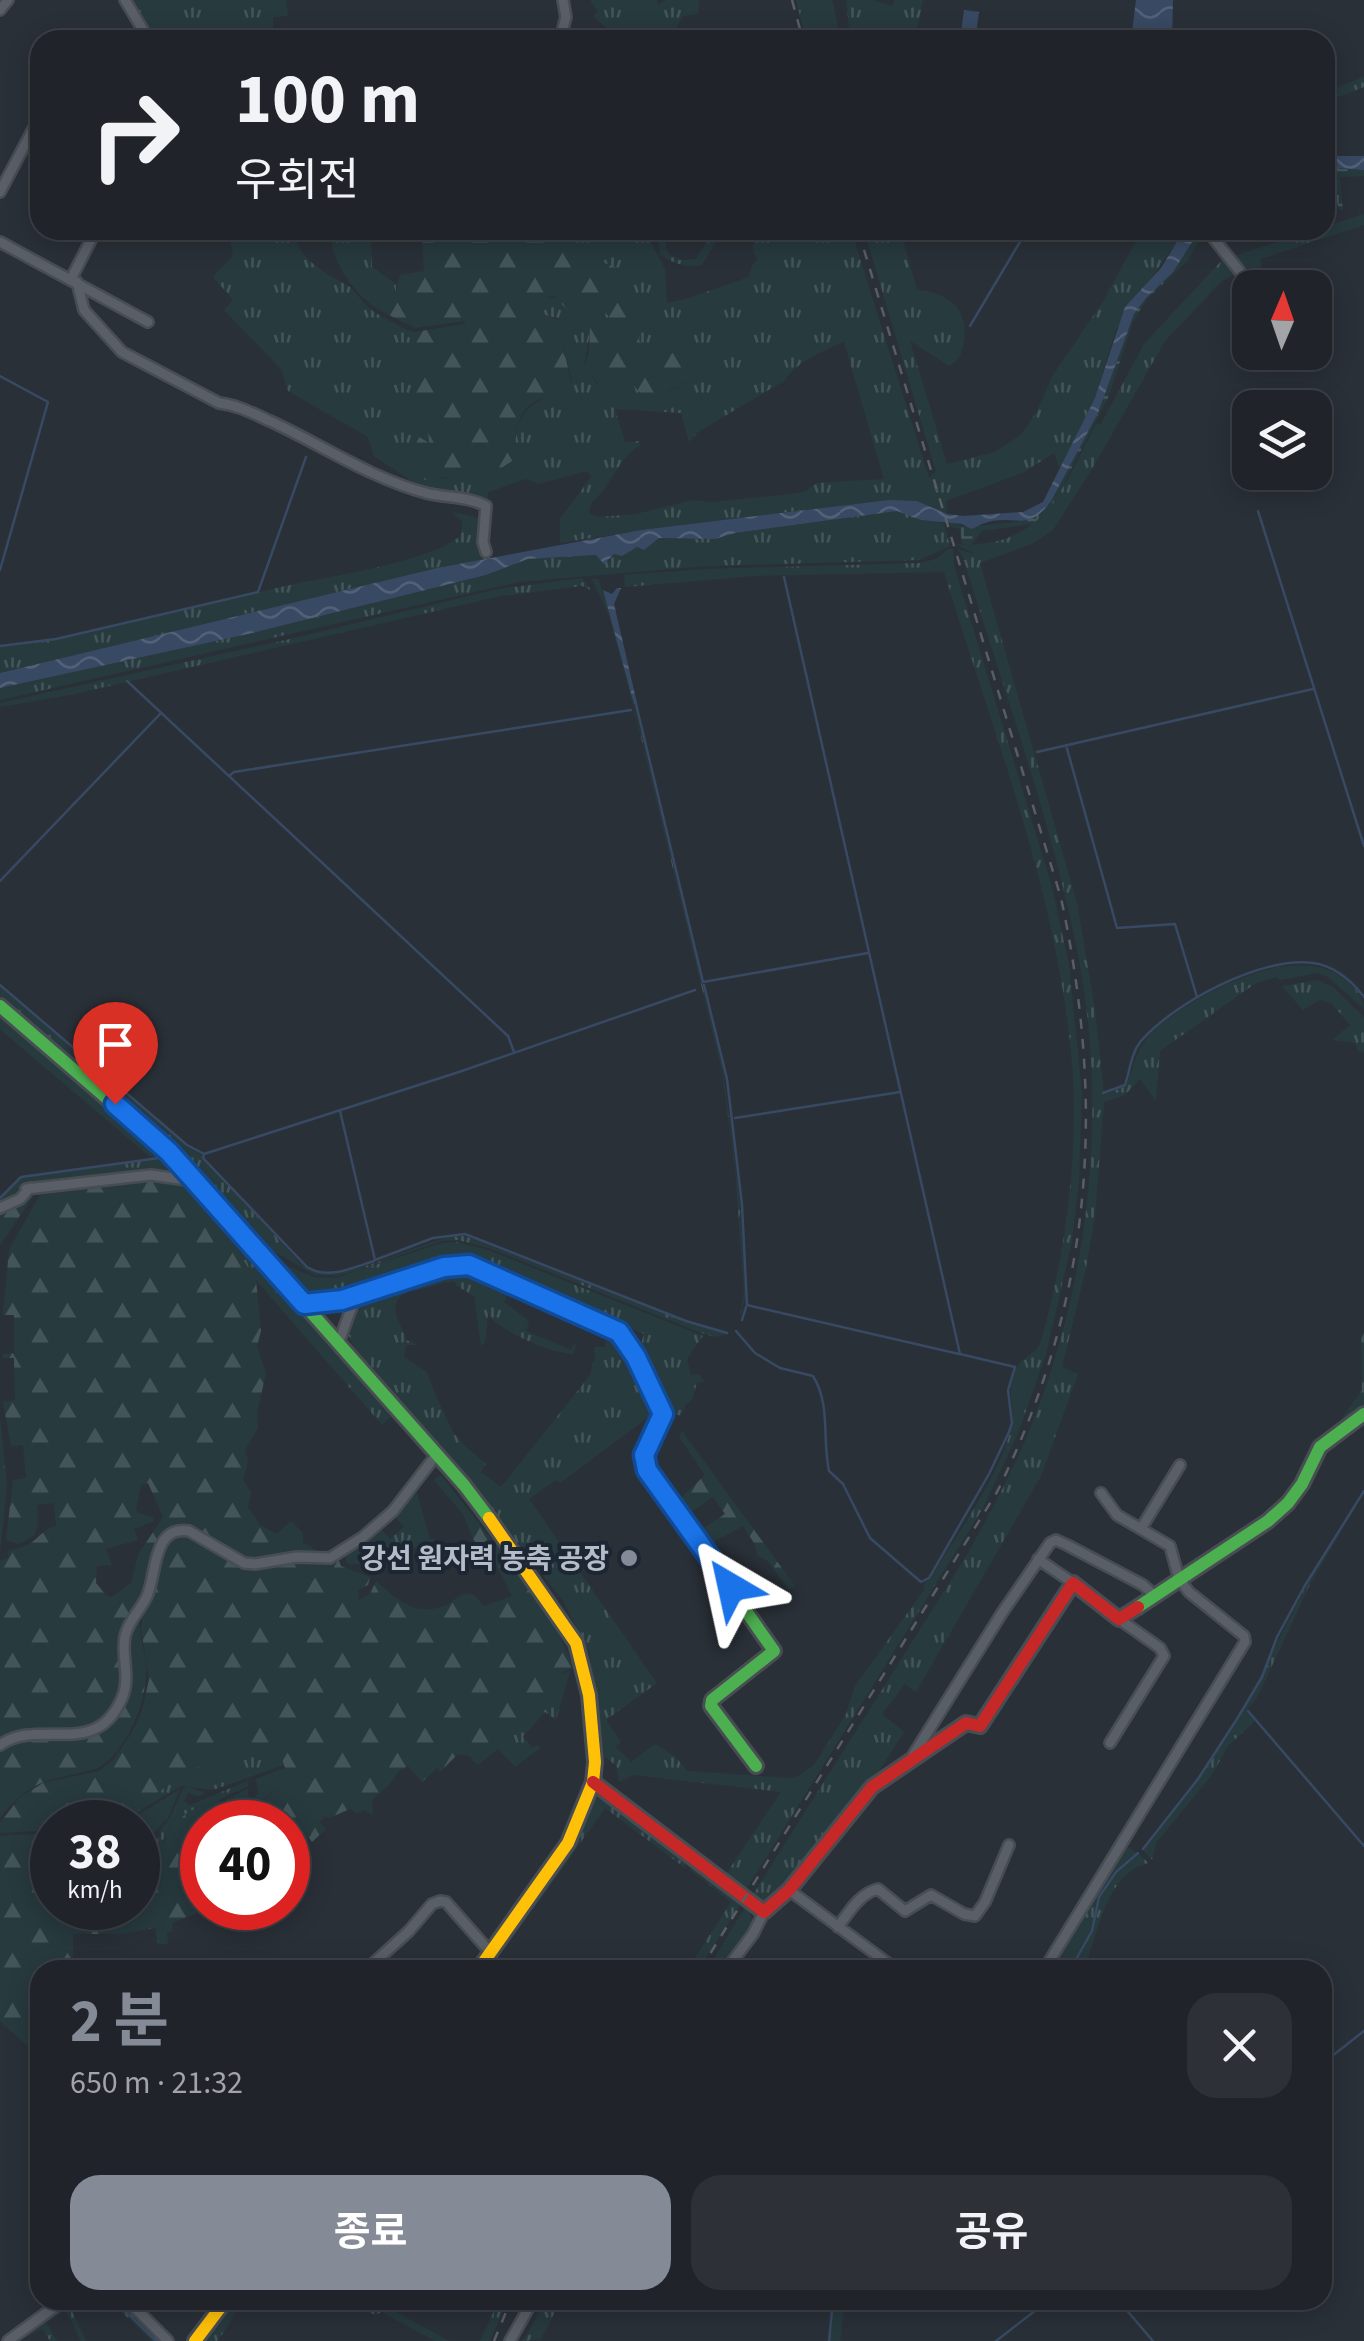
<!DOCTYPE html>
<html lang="ko">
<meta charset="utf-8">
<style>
body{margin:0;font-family:"Source Sans 3","Noto Sans KR",sans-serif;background:#2d3036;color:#f1f3f6;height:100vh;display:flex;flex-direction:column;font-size:38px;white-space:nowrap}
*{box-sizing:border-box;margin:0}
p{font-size:32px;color:#a2a4a8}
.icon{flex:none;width:55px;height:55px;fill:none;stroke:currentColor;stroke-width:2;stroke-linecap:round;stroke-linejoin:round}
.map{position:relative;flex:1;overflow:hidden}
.side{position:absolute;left:30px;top:1960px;width:1302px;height:350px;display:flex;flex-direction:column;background:#20242a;border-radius:30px;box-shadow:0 5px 25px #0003,0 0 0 2px #3d4147}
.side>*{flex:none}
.top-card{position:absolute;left:30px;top:30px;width:1305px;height:210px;border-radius:30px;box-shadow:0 5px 25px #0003,0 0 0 2px #3d4147;background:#20242a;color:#f1f3f6;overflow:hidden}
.needle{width:65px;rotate:2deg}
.tools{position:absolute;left:1232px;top:270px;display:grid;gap:20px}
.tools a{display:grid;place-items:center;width:100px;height:100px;border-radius:20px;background:#20242a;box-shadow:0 5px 25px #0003,0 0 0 2px #3d4147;font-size:50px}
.speed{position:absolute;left:30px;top:1800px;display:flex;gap:20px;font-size:50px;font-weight:700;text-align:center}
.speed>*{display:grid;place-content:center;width:130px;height:130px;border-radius:50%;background:#20242a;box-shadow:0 5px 25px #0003,0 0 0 2px #3d4147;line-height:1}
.speed small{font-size:25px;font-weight:400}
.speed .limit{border:15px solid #d22;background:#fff;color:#111}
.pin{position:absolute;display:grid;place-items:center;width:85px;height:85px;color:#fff;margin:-102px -42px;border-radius:50% 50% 50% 0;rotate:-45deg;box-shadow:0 0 10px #0007}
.pin .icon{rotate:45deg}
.me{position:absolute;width:110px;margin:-55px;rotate:324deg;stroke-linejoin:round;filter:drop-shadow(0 0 8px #0008)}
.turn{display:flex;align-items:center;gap:35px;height:210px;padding:0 40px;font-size:45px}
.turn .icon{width:130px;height:130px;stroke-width:2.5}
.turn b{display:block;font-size:70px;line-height:85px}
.round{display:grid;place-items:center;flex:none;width:105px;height:105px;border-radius:30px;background:#2d3036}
.headline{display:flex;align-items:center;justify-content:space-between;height:170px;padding:0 40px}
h1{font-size:60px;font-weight:700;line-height:75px;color:#848b96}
.cta{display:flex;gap:20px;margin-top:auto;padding:20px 40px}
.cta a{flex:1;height:115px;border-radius:30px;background:#848b96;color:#fff;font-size:40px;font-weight:700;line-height:115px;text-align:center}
.cta a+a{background:#2d3036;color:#f1f3f6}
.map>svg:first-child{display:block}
</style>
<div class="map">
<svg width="1364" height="2341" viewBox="0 0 1364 2341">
<defs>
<pattern id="grass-tufts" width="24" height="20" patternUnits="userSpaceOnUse" patternTransform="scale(2.5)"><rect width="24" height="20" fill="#273a3e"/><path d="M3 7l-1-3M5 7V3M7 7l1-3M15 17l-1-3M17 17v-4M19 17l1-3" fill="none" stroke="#445559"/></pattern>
<pattern id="forest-firs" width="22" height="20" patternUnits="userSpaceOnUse" patternTransform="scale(2.5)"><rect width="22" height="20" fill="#273a3e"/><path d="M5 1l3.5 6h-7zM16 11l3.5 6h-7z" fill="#445559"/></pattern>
<pattern id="wetland-marsh" width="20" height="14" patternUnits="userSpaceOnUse" patternTransform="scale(2.5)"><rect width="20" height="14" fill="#273a3e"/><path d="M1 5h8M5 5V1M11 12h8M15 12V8" fill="none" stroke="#445559"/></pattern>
<pattern id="water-waves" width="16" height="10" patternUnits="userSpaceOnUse" patternTransform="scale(2.5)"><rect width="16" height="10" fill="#384963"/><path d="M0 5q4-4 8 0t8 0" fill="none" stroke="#526178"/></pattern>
</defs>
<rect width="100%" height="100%" fill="#2a3038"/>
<path fill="url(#grass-tufts)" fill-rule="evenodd" d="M128 0H286L288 16 273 17V40H154Z
M590 0H657L658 5 665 0H699L698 14 683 16 676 28 674 40H651L644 36 642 40 625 36 620 40 593 16 598 11Z
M796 0H832L841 40H806Z
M846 0H873L892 6 894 0H923L915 40H859L849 27Z
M1364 77V87L1325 102V92Z
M1364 214V225L1260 259 1262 268H1241L1231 257 1315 230H1325V227Z
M228 230H295C295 258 325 273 345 284 356 289 362 304 373 311 384 319 405 326 412 339 421 353 413 369 420 384L413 389C423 406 429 425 430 443L426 442 420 447 426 456 416 468 442 479 461 473H482L503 467 515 459C514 402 533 408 572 381L562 340 567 331 560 319 537 313 535 307 539 298C556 293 579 308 593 318L606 313 609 316 605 329 591 327 584 365 597 384 630 381 648 402 699 376 689 353 647 352 639 340 634 305 621 284 625 271 593 259 558 230H645L665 269 667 303 689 298 749 277 752 265 758 260 754 253 753 237 742 239 733 230H851L929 478 936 472 864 230H900L917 290C946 292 969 308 964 340 962 352 961 359 949 366L910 341 947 464 995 452 1022 434 1037 411 1053 375 1104 300 1142 230H1162L1178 240 1116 329 1095 398 1060 469 1054 453 1022 473 946 501 947 514 917 501 889 500 641 530 560 543V519L591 477 587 471 538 484 526 479 488 492V502L424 489 374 456 368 437 288 391 281 369 224 310 233 300 213 277 233 256ZM844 342 884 479 816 483 804 492 791 494 712 502 693 500 636 514 599 517 589 513 591 503C611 487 618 457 641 445L639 441 625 442 615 409 681 413 689 442 698 432 784 381C799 360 821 352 844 342Z
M331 230H370L372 267 396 284V291L386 295 379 310C354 294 329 260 331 230Z
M657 230H665L666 249 670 255 681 260 696 259 715 230H723L702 265C684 267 675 264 660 255Z
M1226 256 1232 263 1228 269 1234 265 1243 278 1232 276 1222 281 1165 341 1092 469 1053 530 1032 544 980 563 1077 903 1095 1010 1104 1095 1126 1086C1137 1060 1136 1046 1159 1026 1199 993 1295 941 1343 978 1354 987 1364 995 1364 1009L1328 977 1318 973 1280 980 1276 977 1256 983 1160 1051 1156 1101 1140 1079 1125 1095 1104 1102 1095 1216 1086 1268 1062 1367 1078 1374 1041 1476 916 1692 905 1684 882 1714 904 1732 872 1782 858 1794 775 1898 763 1903 752 1896 967 1555C991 1511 1016 1466 1034 1419 1093 1268 1109 1094 1074 935 1047 807 1001 682 963 557L957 549 977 555 956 544C1043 551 1063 487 1096 424H1101L1144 344Z
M897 511 928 521 938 520 944 524 950 546 919 560 706 566 519 582 0 700V688L248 634 486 575 528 559 596 555 609 561 614 554 622 555 637 547 644 549 659 538 715 539 735 533Z
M452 512 480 518V547L484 557 481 562 436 568 0 673V647C97 634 190 608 285 586 326 577 432 562 461 535L462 521Z
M948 549H953L954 566 1052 887 1069 965 1082 1093 1079 1181 1072 1241 1046 1354 1019 1431 983 1508 744 1893 724 1877 781 1792 633 1775 619 1782 616 1765 604 1757 589 1653 564 1602 444 1450 355 1348C327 1304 385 1290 414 1280 430 1275 451 1266 467 1269 481 1271 497 1283 510 1288L504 1302 529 1321 526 1331 571 1350 576 1342 574 1354C553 1354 499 1331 488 1314L485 1342 481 1346 474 1296 457 1286 454 1281C438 1283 423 1291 407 1291 384 1308 401 1320 406 1340L419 1345H406L404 1357 427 1372C428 1379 451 1430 456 1436 464 1447 477 1455 486 1464L481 1472 501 1487 591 1374 592 1362H595L594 1347H605L606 1340 614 1343 653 1404 654 1413 560 1483 556 1480 529 1499 657 1683 606 1720 621 1742 616 1747 631 1762 655 1744 676 1757 687 1771 789 1778 799 1776 814 1765 846 1714 855 1686 924 1590V1583L930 1579C957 1534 998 1479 1011 1429 1017 1409 1004 1391 1016 1369 1022 1357 1036 1355 1041 1341 1066 1252 1079 1155 1072 1063 1058 894 993 733 944 572L754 576 625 587 624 575 706 569 920 563 936 559Z
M582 578 591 590 582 586 501 596 70 695 0 707V703L290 639 498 589Z
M592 579H598L612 615 723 1069 739 1195 745 1281V1299L739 1322 744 1291 735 1169 722 1071 634 709 609 615Z
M1317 980 1333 987 1364 1017V1052L1358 1051 1355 1043 1332 1040 1350 1025 1331 1003 1320 1000 1303 1010 1282 986Z
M0 987 186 1146 201 1155 300 1263C337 1296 416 1236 465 1236L686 1322 727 1334 716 1337 704 1334 489 1248 457 1240 441 1241 356 1271 336 1276 315 1275 263 1245 186 1159 0 996Z
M0 1014 164 1158 168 1171 24 1187V1193L0 1206V1199L21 1178 158 1159 149 1156 0 1029Z
M233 1234 392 1416 382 1425 256 1280 243 1260Z
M457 1242 488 1250 703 1336 687 1359 691 1375 699 1374 704 1381 697 1383 692 1400 686 1404 681 1416 671 1413 639 1351 644 1334 469 1259C425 1249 341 1311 308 1292 297 1286 288 1272 280 1263L314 1277 336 1278 442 1243Z
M1364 1333V1411L1332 1432 1362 1390 1361 1339Z
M417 1493 430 1539H435L436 1543 390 1553 391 1558 351 1565 347 1563 345 1555 379 1527 390 1539 404 1527 394 1515Z
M1364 1493 1310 1584 1258 1696 1246 1711 1255 1721 1229 1745 1211 1776 1156 1843 1152 1860 1143 1850 1198 1781 1238 1720 1306 1586Z
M570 1671 556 1720 545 1712 523 1737 532 1748 537 1745 540 1748 515 1767 498 1749 497 1737 525 1717 556 1676Z
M277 1745 284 1765 213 1790 181 1786 120 1822 165 1787 170 1775 184 1768 202 1767 234 1749Z
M271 1773 274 1790 250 1811 233 1813 234 1817 226 1822 200 1820 204 1807C182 1812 175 1838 154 1844L144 1835 149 1827 140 1814 180 1789 168 1818 152 1834 155 1840 161 1836 159 1831 170 1818 183 1789 188 1787 205 1793 199 1796 188 1793 184 1802 191 1805 247 1781 249 1786 220 1799V1806L225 1809 227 1799 248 1789V1796L254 1798 258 1793 256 1779Z
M600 1795 686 1862 685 1868 605 1808 533 1910 532 1906 573 1847 592 1804Z
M1125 1845 1136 1853 1115 1871 1098 1896 1095 1922 1084 1949 1069 1970H1049Z
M1139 1854 1149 1863C1109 1870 1098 1931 1086 1964L1079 1970H1071L1093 1931 1100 1897 1117 1873Z
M692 1867 742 1902 698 1970H687L731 1902 689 1869Z
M746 1906C764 1927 731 1953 718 1970H707Z
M68 2300H79L70 2307 86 2341H81L66 2310 46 2323 57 2341H50L42 2329 18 2341H10Z
M103 2300H123L165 2341H152L110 2301Z
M233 2300H244C233 2314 229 2327 217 2341H201Z
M347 2300H374L449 2341H435L382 2312 375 2315Z
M499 2300H508L490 2341H480Z
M547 2300H561L541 2339 523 2341Z
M834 2300H845L840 2341H829Z"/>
<path fill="url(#forest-firs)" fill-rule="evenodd" d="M495 230H558L593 259 626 271 622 284 636 292 634 305 645 314 639 340 647 352 689 353 702 368 699 376 668 391 669 401 661 407 648 402 630 381 616 392 603 390 584 366 589 353 590 326 605 329 609 316 605 313 593 318C585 312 577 315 568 310 563 306 560 301 554 296L539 298 535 307 537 313 565 322 567 331 562 340 572 387C561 396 552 394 540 399 516 407 514 438 515 459L503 467 482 473 425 480 416 475V468L426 456 414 439 416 435 429 443C429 425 422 405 413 389L420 384C407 357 429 352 397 326L414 332 465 324V321L415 328 379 310 386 295 396 291 400 275 424 271 422 237 464 231 492 240Z
M155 1181 183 1186 202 1198 233 1234 243 1260 256 1280 261 1331 257 1346 266 1373 257 1413 258 1428 245 1450 248 1461 243 1480 251 1492 248 1507 260 1525 277 1534 291 1521 303 1533V1542L324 1556C296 1551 266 1564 247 1560 219 1553 200 1517 170 1530L148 1591 125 1626 120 1689 109 1711 91 1728 14 1734 0 1739V1561L8 1558 9 1550C41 1545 34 1533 56 1526L54 1503 37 1505 38 1524 34 1536 18 1544 6 1540 13 1480 26 1478 23 1445 11 1446 3 1402 15 1400 14 1358H3V1354L14 1353V1315H3L9 1250 40 1195ZM148 1483 163 1517 138 1555 131 1583 112 1597 106 1595 96 1583 97 1566 112 1565 106 1549 138 1540 134 1529 154 1521 153 1517 138 1513 136 1509 141 1485Z
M34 1195 0 1245V1213Z
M0 1417 7 1486 0 1553Z
M682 1431 795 1586 789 1590 768 1561 758 1556 754 1543 743 1526 710 1544 701 1530 725 1514 713 1497 690 1513 681 1498 705 1475 679 1437Z
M441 1475 549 1613 574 1667 556 1676 544 1707 497 1737 498 1749 478 1765 469 1756 458 1754 440 1772 437 1768 422 1782 408 1766 399 1771 390 1784 372 1800 373 1815 364 1810 357 1813 350 1809 329 1818 325 1816 319 1823 326 1829 312 1842 309 1838 288 1849V1822H226L234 1817 233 1812 250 1811 272 1793 271 1773 285 1768 277 1745 234 1749 202 1767 184 1768 170 1775 165 1787 120 1822H52V1830L0 1833V1823L20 1797 43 1783 99 1771 113 1760 131 1734 142 1711 149 1679 141 1629 143 1612 161 1552 170 1538 182 1532 245 1566 338 1558 341 1566 370 1577 368 1585 358 1590 359 1600 370 1594 376 1581C397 1599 414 1617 444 1606 453 1603 455 1596 465 1594L474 1595 484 1606 512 1596 489 1550 474 1541 463 1514 434 1480Z
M140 1611C137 1631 144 1646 146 1665 148 1700 128 1750 98 1768 51 1782 33 1775 0 1818V1748L22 1738 87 1736 103 1727 121 1707 127 1636Z
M203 1806 204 1814 201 1820 209 1822H202V1891L197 1893 202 1911 172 1923V1931L167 1932 168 1944H158L155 1928 121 1934H73V1970H40V2049L35 2053 0 2021V1836L52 1833V1908H138V1822H126L140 1814 149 1827 144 1835 154 1844 164 1841C176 1825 181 1812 203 1806Z"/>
<path fill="url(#wetland-marsh)" d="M1325 167 1364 170V176L1340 177 1343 210H1339L1333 186 1325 178Z
M1200 230 1204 231 1188 260 1146 300 1133 322 1108 398 1052 506 1033 524 982 531 971 545 962 544 960 529 951 527 949 522 966 527 1016 522 1042 513 1098 413 1134 314 1146 298 1173 272Z"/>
<path fill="url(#water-waves)" d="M1136 0H1173L1172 40H1131Z
M964 10 979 12 975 40H960Z
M1325 156H1364V170L1325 167Z
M1162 230 1180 234 1186 230H1200L1173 272 1146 298 1134 314 1098 413 1051 501C1028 534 1014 513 985 523 980 524 976 528 971 529L962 524 921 520 897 511 735 533 715 539 659 538 644 550 637 547 622 556 614 554 604 564 596 555 528 559 486 575 248 634 0 688V673L437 568 641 530 889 500 917 501 947 514 963 516 1023 512 1043 502 1095 398 1125 307 1161 268 1178 240 1177 236Z
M617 588H621L614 604 637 703 634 704 603 590 612 594Z"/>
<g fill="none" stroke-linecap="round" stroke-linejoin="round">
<path stroke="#384963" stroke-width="2.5" d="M970 326 1027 230
M0 376 48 402 0 570
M1258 511 1364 846
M0 646 56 639 258 592 306 457
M127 681 508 1036 514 1052
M635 700 703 982 868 953
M1066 745 1117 928 1175 924 1197 997
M1037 752 1313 689
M229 776 234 772 631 710
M0 881 161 713
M0 985 187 1145 204 1154 203 1158 307 1267C328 1280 352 1268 374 1261
M704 985 727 1079 742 1205 747 1305 959 1354
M1103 1093 1125 1085C1130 1071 1131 1053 1141 1041 1174 1003 1261 956 1313 963 1335 966 1351 980 1364 997
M340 1111 375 1260 433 1238 465 1234 686 1321 727 1333
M735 1118 900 1092
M204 1154 459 1072 695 990
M0 1198 21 1177 159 1158
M742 1320 746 1307
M736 1331 755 1353 780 1368 813 1376C831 1405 822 1439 829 1471L843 1484 870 1538 921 1582 929 1578 989 1474 1009 1432 1012 1423 1008 1390 1015 1367 960 1354 784 577
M1248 1711 1364 1846
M1143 1849 1198 1779 1237 1719 1262 1677 1277 1637 1304 1587 1364 1491
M1070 1970 1092 1931 1099 1897 1116 1872 1138 1853
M1327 2060 1364 2031
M114 2300 156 2341
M1118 2300 1153 2341
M29 2331 75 2300
M829 2341 833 2300
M996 2341 1049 2300"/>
<defs>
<path id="street" d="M125 0 149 40
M0 10 8 0
M560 40 566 17 563 0
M0 192 40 116
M1207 230 1253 288
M0 242 148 322
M71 279 96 230
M77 282 84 310 122 352 219 403C238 405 254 414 270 421 322 445 370 478 426 493 446 498 467 496 486 506L483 542 486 552
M26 1189 151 1175 194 1181
M0 1208 20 1199 30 1188
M339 1342 356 1295
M1142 1527 1180 1465
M1038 1559 1073 1583
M1110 1743 1164 1656 1160 1648 1119 1619
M0 1745C40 1717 96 1760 122 1698 131 1678 121 1657 125 1636 129 1619 141 1610 147 1596 157 1574 152 1525 189 1531L244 1563 255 1564 297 1557 330 1558 363 1537 393 1511 437 1454
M912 1757 1002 1613 1050 1543 1056 1540 1067 1545 1143 1585 1155 1596
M789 1890 897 1970
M838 1927C849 1912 860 1893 878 1889L905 1911 931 1895 964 1914 975 1916 985 1902 1009 1845
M366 1970 409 1931 432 1904 440 1901 446 1902 491 1953
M726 1970 753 1934 764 1912
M1044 1970 1245 1642 1244 1636 1189 1592 1179 1579 1170 1546 1117 1515 1101 1493
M127 2300 168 2341
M8 2341 64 2300
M510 2341 533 2300"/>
<path id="fast" d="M0 1006 169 1152 464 1485 489 1518
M304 1304C362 1298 412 1270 469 1265L619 1332 636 1357 663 1414 644 1455 647 1470 774 1651 712 1700 711 1706 756 1766
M1138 1607 1268 1521 1288 1503 1302 1484 1320 1447 1364 1414"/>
<path id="slow" d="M478 1970 568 1843 593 1782 595 1762 589 1695 576 1643 489 1518
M195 2341 226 2300"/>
<path id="jam" d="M593 1782 764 1912 789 1890 872 1787 966 1723 980 1726 1073 1583 1119 1619 1138 1607"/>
</defs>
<use href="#street" stroke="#484c53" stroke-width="14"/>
<use href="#fast" stroke="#484c53" stroke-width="18"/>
<use href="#slow" stroke="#484c53" stroke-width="18"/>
<use href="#jam" stroke="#484c53" stroke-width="18"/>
<use href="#street" stroke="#5a5e66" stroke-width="9"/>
<use href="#fast" stroke="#4caf50" stroke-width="12"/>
<use href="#slow" stroke="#ffc107" stroke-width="12"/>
<use href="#jam" stroke="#c62828" stroke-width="12"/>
<path stroke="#595d64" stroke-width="2.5" stroke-dasharray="10 10" stroke-linecap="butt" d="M792 0 803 40
M700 1970 997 1492C1093 1298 1106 1107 1061 898L858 230
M494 2341 511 2300"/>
</g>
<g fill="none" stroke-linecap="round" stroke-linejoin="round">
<defs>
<path id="route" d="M115 1104 169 1152 304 1304 342 1300 444 1267 469 1265 619 1332 636 1357 663 1414 644 1455 647 1470 731 1587"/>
</defs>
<use href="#route" stroke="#114b97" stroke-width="25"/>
<use href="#route" stroke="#1a73e8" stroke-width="18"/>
</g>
<circle fill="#848b96" stroke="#1d2633" stroke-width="4" cx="629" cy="1558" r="10"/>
<g text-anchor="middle" stroke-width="8" stroke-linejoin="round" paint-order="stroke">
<g font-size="28" font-weight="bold" fill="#b4bcc9" stroke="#1d2633" text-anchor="end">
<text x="609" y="1568">강선 원자력 농축 공장</text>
</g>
</g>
</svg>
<div class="tools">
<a><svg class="needle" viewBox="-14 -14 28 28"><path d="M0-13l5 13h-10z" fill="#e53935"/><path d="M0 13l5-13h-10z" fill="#a2a4a8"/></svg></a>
<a><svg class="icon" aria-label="layers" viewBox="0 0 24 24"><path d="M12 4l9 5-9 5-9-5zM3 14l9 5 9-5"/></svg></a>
</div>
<div class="speed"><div>38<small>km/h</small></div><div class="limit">40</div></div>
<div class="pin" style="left:115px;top:1104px;background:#d93025"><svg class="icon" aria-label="arrive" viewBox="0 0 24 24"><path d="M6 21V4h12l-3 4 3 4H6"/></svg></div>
<svg class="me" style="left:731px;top:1587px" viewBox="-20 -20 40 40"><path d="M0-17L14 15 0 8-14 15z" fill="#1a73e8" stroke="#fff" stroke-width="4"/></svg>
<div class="top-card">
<div class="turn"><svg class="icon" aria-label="right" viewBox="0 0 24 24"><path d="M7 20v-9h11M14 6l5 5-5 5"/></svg><div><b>100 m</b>우회전</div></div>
</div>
<section class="side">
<div class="headline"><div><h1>2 분</h1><p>650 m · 21:32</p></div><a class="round"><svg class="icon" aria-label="close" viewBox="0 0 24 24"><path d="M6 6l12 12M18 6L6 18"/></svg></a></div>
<div class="cta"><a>종료</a><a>공유</a></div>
</section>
</div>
